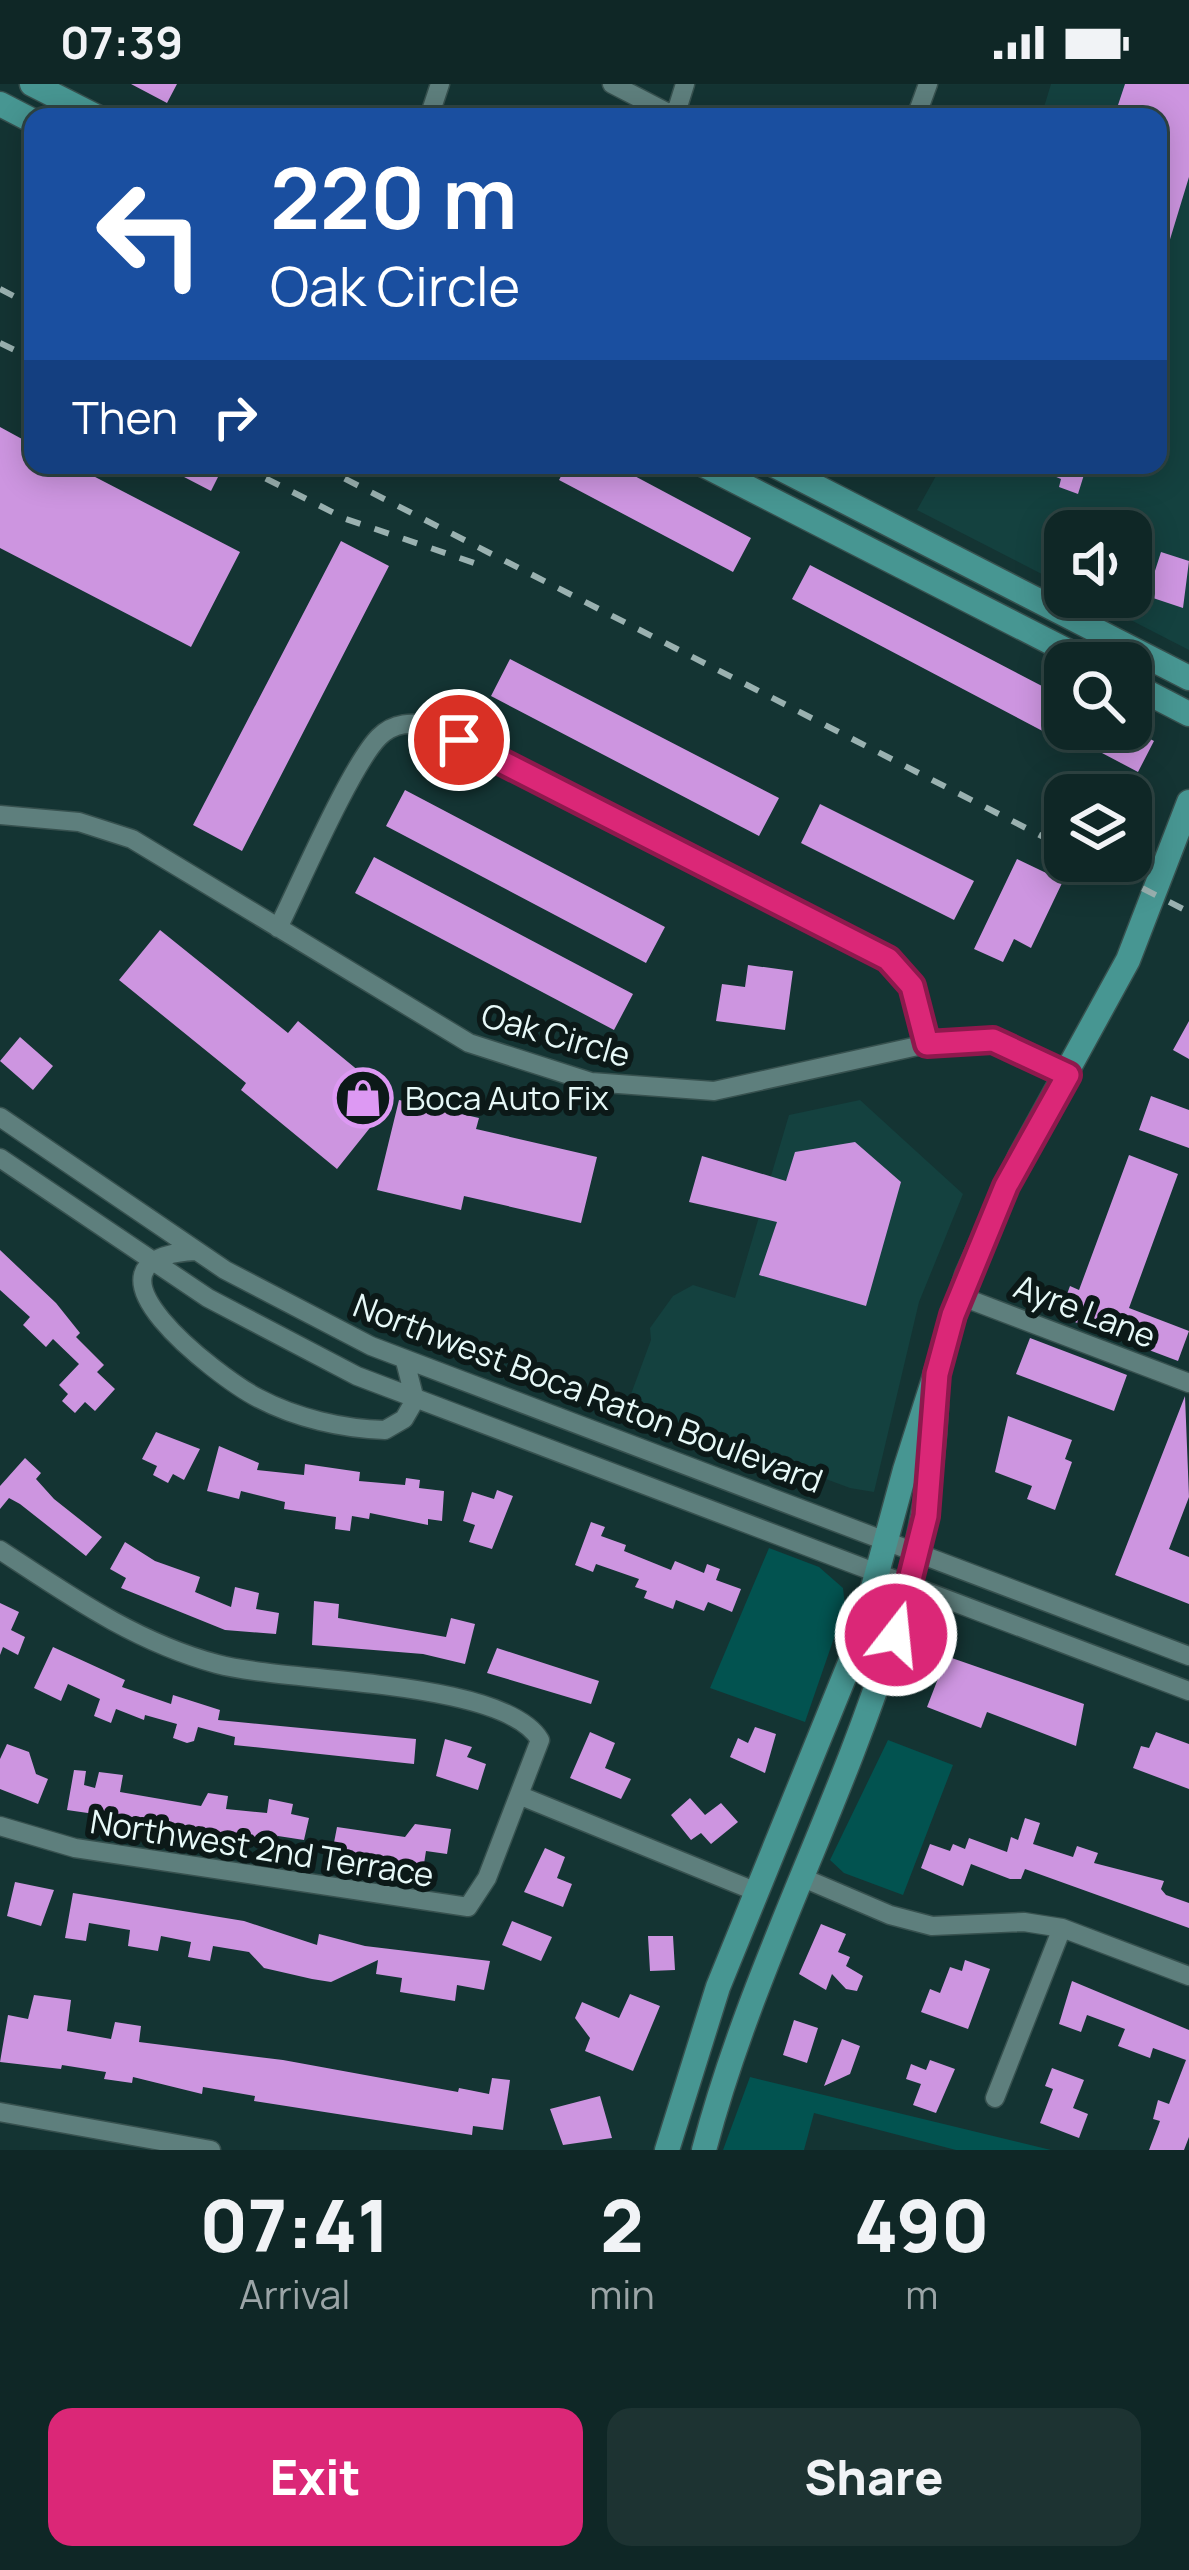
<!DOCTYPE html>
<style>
body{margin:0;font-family:Manrope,sans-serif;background:#1d3332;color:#f1f3f6;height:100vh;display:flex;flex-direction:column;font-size:45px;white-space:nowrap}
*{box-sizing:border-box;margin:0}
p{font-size:39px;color:#9ba5a7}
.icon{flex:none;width:66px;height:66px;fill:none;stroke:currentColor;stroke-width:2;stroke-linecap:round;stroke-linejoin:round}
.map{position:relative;height:2066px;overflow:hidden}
.details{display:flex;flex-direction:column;background:#0f2726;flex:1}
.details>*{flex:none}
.top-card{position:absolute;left:24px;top:24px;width:1143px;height:366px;border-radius:24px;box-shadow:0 6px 30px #0003,0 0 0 3px #2f4443;background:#1a4fa0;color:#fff;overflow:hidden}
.controls{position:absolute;left:1044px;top:426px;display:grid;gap:24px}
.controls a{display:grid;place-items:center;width:108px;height:108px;border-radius:24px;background:#0f2726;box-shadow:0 6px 30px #0003,0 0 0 3px #2f4443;font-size:60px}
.pin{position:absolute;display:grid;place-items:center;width:102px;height:102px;color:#fff;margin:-51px;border:6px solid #fff;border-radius:50%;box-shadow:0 3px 12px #0007}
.me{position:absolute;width:132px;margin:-66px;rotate:16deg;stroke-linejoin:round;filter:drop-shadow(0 0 9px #0008)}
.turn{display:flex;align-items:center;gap:42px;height:252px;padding:0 48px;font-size:54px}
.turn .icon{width:156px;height:156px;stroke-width:2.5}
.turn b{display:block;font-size:84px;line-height:102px}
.then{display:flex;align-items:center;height:114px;padding:0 48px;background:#0003;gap:24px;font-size:45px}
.eta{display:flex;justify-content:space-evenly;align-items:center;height:204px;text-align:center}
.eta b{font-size:72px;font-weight:800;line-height:84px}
.action{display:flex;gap:24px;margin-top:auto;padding:24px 48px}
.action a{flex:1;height:138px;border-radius:24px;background:#db2777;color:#fff;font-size:48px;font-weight:800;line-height:138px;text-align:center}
.action a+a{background:#1d3332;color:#f1f3f6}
.status{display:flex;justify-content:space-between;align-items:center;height:84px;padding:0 60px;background:#0f2726;direction:ltr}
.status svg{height:33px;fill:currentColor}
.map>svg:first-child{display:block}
</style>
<div class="status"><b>07:39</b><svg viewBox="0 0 49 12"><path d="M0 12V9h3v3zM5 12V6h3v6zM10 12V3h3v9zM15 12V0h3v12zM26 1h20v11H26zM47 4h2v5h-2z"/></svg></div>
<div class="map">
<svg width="1189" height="2066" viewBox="0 0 1189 2066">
<rect width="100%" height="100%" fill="#143433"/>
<path fill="#14413f" d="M1051 0H1189V566L1086 513H1131V447H1065V502L917 426 942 381H1158V33H1041Z
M860 1016 963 1110 919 1218 874 1408 850 1404 627 1321 651 1256 650 1244 673 1212 693 1201 735 1214 789 1031Z"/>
<path fill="#025350" d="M769 1464 819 1483 843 1504 845 1522 805 1638 710 1604Z
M888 1656 953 1681 903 1811 844 1789 830 1776Z
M750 1993 1051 2066H956L814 2029 804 2066H723Z"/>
<path fill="#cd95e0" d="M131 0H177L167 19Z
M1125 0H1189V93L1161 185 1158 33H1114Z
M0 343 33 361V381H72L240 468 191 563 0 464Z
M161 381H224L211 407Z
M567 381H614L751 454 733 488 559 396Z
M1028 381H1087L1078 410 1059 403 1061 395Z
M341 457 389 482 242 767 193 741Z
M1161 468 1189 477 1183 524 1147 512Z
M810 481 1065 614V645H1080L1071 662 792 515Z
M510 575 779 714 759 752 491 612Z
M1114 645H1131L1154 657 1138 688 1102 669Z
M405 706 665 843 646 879 386 742Z
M820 720 974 797 954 836 801 759Z
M374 773 633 910 614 946 355 809Z
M1017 775 1063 797 1031 864 1014 855 1003 878 974 865Z
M160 846 288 949 298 937 393 1015 337 1085 241 1006 246 999 119 896Z
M748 881 793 887 785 946 716 937 722 900 745 903Z
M1189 937V975L1173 966Z
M20 953 53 982 33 1006 0 977Z
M1151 1012 1189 1026V1064L1139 1046Z
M399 1016 479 1034 476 1045 597 1073 581 1139 464 1112 461 1126 377 1106Z
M855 1058 901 1098 866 1222 759 1191 777 1138 689 1118 702 1072 786 1097 795 1068Z
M1129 1071 1178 1090 1129 1224 1189 1247 1178 1277 1059 1232 1070 1202 1079 1206Z
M0 1166 56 1219 80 1249 76 1253 104 1281 97 1288 115 1305 95 1327 85 1318 75 1329 62 1317 68 1310 59 1301 79 1280 53 1255 46 1263 23 1241 30 1233 0 1206Z
M1030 1254 1127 1291 1114 1327 1016 1290Z
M1185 1312 1189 1413 1169 1465 1189 1473V1520L1115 1491Z
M1008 1332 1072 1356 1065 1375 1072 1378 1055 1426 1027 1415 1032 1402 995 1388Z
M156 1348 200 1365 184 1396 173 1390 168 1399 153 1391 157 1382 142 1375Z
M219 1362 259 1379 257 1386 304 1391 305 1380 360 1388 359 1397 405 1401 406 1394 420 1396 419 1404 444 1407 442 1437 428 1435V1441L370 1429 369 1435 352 1432 350 1447 335 1445 336 1433 284 1425 285 1418 241 1407 239 1415 207 1407Z
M25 1374 41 1389 36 1395 54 1415 102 1453 86 1472 20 1420 9 1414 0 1425V1402Z
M497 1406 513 1412 492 1465 469 1458 475 1441 463 1437 472 1408 494 1415Z
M591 1438 605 1443 601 1452 626 1461 624 1467 671 1486 675 1477 704 1489 707 1480 720 1485 716 1496 741 1505 732 1528 708 1518 704 1527 676 1516 673 1525 644 1514 647 1507 635 1503 639 1495 596 1480 593 1488 575 1481Z
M125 1458 155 1477 200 1493 195 1508 231 1523 235 1503 259 1509 256 1525 279 1529 276 1550 225 1546 121 1504 126 1494 110 1485Z
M314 1517 339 1520 338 1534 446 1553 451 1534 475 1540 465 1580 423 1570 312 1561Z
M0 1519 19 1528 11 1546 25 1553 18 1571 3 1563 0 1571Z
M53 1563 125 1596 122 1603 171 1620 173 1611 220 1626 218 1636 416 1655 414 1680 234 1661 235 1653 198 1643 194 1657 187 1659 173 1654 177 1640 145 1631 144 1636 116 1625 111 1639 94 1632 100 1615 68 1600 61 1617 34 1604Z
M497 1564 599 1597 591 1620 487 1589Z
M946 1572 1084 1620 1076 1662 987 1628 981 1644 927 1623 939 1592 938 1576Z
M755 1643 776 1650 765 1689 730 1673 738 1654 748 1659Z
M590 1648 615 1659 605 1684 631 1695 621 1715 570 1694Z
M1156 1648 1189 1660V1705L1133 1684 1141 1662 1149 1664Z
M445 1655 472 1663 467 1673 486 1680 478 1706 436 1692Z
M7 1660 29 1668 36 1690 48 1695 38 1720 0 1705V1675Z
M74 1686 86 1687 84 1701 95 1704 99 1688 123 1691 120 1708 201 1722 208 1709 228 1712 226 1725 267 1729 269 1715 293 1720 291 1730 309 1734 304 1756 278 1752 276 1761 262 1754 67 1726Z
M690 1714 705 1731 721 1719 738 1738 711 1760 701 1749 691 1756 671 1731Z
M1025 1734 1040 1739 1033 1760 1073 1773 1077 1762 1098 1769 1094 1779 1164 1797 1161 1805 1166 1811 1189 1819V1844L1025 1785 1021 1795H1010L971 1780 963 1802 921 1784 930 1760 950 1767 953 1760 965 1765 969 1754 1007 1768 1011 1753 1018 1756Z
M415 1740 451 1745 447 1770 426 1767 423 1786 358 1769H332L337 1743 405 1753Z
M545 1764 565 1773 557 1794 572 1800 563 1823 524 1808Z
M15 1798 54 1806 41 1842 7 1832Z
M73 1809 244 1837 317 1861 319 1850 365 1862 490 1877 484 1906 457 1901 455 1917 400 1908 402 1894 376 1890 378 1876 331 1898 312 1895 264 1884 249 1868 213 1862 210 1877 188 1873 191 1858 161 1852 158 1867 128 1862 130 1846 89 1839 86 1857 65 1854Z
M512 1837 552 1853 541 1877 502 1861Z
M821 1840 846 1850 838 1868 850 1873 846 1882 863 1892 857 1907 846 1905 832 1890 826 1906 799 1890Z
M648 1852H673L675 1886 650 1887Z
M965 1876 990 1885 968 1945 921 1928 930 1905 940 1909 950 1883 962 1887Z
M1072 1897 1189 1946V2053L1184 2066H1149L1160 2037 1153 2035 1158 2016 1169 2020 1186 1976 1153 1964 1150 1974 1118 1962 1125 1945 1087 1931 1081 1948 1059 1940Z
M630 1910 660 1922 633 1987 585 1967 590 1954 575 1934 582 1918 619 1934Z
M34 1911 71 1916 67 1947 111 1955 115 1938 141 1942 139 1958 283 1976 458 2008 459 2004 489 2010 492 1994 510 1996 503 2046 473 2042 472 2051 254 2017 255 2012 203 2003 202 2010 133 1993 132 1999 104 1995 106 1988 62 1981 61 1985 0 1978 8 1931 28 1935Z
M794 1936 818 1944 807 1979 783 1971Z
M842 1955 860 1962 850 1990 824 2002Z
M930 1976 955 1985 936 2029 913 2021 921 2000 906 1995 911 1980 926 1986Z
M1052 1984 1084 1996 1073 2024 1088 2030 1079 2054 1040 2039 1053 2005 1045 2002Z
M600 2012 612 2054 563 2061 550 2025Z"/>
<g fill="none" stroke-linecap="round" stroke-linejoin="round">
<defs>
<path id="minor" d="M612 0 676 33
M675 32 685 0
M429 33 440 0
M916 33 928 0
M0 731 79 738 132 755 469 959 591 998 714 1007 927 960 982 955 1031 970 1068 991
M278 844C299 802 351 681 379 653 394 638 412 638 432 642L888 875 912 902 927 960
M0 1033 225 1186 371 1262 1189 1572
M0 1074 208 1214 357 1292 1189 1607
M195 1167C62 1175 218 1293 258 1314 296 1334 343 1345 385 1346L404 1335 415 1316 405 1277
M960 1212 1189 1299
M0 1466C70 1512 135 1558 217 1580 287 1599 504 1595 540 1656L487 1794 468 1823 75 1764 0 1742
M521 1712 757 1808
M801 1793 890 1831 932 1842 1024 1838 1062 1844 1189 1892
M995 2014 1062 1844
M0 2028 211 2066"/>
<path id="major" d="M32 0 97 33
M0 20 33 37
M704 381 1091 579
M774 381 1189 594
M1131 600 1189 630
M667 2066 718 1903 858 1559 905 1386 967 1191 1020 1073 1128 876 1189 718
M704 2066C770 1813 924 1588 936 1322"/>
</defs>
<use href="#minor" stroke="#37514f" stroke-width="21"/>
<use href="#major" stroke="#37514f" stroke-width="27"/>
<use href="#minor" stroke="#5e7f7d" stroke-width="18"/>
<use href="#major" stroke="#479692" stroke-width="24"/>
<path stroke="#9ab1b0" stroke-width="6" stroke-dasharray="15 15" stroke-linecap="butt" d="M0 205 33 222
M0 259 33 275
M239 381 346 435 483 482
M318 381 1065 764
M1089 777 1189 828"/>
</g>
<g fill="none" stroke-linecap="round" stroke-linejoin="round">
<defs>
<path id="route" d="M459 656 888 875 912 902 927 960 993 956 1068 991 1006 1102 953 1231 937 1290 926 1432 896 1551"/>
</defs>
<use href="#route" stroke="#8e194d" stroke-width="30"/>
<use href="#route" stroke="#db2777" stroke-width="21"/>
</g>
<defs>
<symbol id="shop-ring" viewBox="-11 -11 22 22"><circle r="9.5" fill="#0c1918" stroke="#dd99f3" stroke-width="1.5"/><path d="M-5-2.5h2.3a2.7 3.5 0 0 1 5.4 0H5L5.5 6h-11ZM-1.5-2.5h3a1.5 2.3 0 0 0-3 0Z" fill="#dd99f3"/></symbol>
</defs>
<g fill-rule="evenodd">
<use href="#shop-ring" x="330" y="981" width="66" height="66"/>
</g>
<g text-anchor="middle" stroke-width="12" stroke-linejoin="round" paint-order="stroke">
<g font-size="33" fill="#e7f9f8" stroke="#0c1918">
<text transform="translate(556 951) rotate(16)" y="12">Oak Circle</text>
<text transform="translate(1085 1227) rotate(21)" y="12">Ayre Lane</text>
<text transform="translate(588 1309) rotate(21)" y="12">Northwest Boca Raton Boulevard</text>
<text transform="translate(262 1764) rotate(9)" y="12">Northwest 2nd Terrace</text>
</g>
<g font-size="33" fill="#e7f9f8" stroke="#0c1918" text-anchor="start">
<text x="405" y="1026">Boca Auto Fix</text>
</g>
</g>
</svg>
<div class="controls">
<a><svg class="icon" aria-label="sound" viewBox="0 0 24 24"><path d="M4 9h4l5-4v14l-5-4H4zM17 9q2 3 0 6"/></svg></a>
<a><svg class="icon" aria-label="search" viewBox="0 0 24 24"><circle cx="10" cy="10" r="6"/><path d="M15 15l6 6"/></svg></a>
<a><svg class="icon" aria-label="layers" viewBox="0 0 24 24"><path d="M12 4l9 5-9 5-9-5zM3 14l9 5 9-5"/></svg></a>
</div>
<div class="pin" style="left:459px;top:656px;background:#d93025"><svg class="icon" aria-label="arrive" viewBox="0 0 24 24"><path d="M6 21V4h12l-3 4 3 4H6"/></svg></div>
<svg class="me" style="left:896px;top:1551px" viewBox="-20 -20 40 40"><circle r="17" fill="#db2777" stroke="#fff" stroke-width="3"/><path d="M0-11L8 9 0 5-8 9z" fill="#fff"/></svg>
<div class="top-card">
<div class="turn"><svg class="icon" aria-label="left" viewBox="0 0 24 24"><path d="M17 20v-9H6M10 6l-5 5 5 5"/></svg><div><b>220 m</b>Oak Circle</div></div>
<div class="then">Then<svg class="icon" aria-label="right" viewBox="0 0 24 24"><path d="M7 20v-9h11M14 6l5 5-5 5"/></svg></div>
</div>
</div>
<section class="details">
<div class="eta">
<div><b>07:41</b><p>Arrival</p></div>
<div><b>2</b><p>min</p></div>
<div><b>490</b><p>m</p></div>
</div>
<div class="action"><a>Exit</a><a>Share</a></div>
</section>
